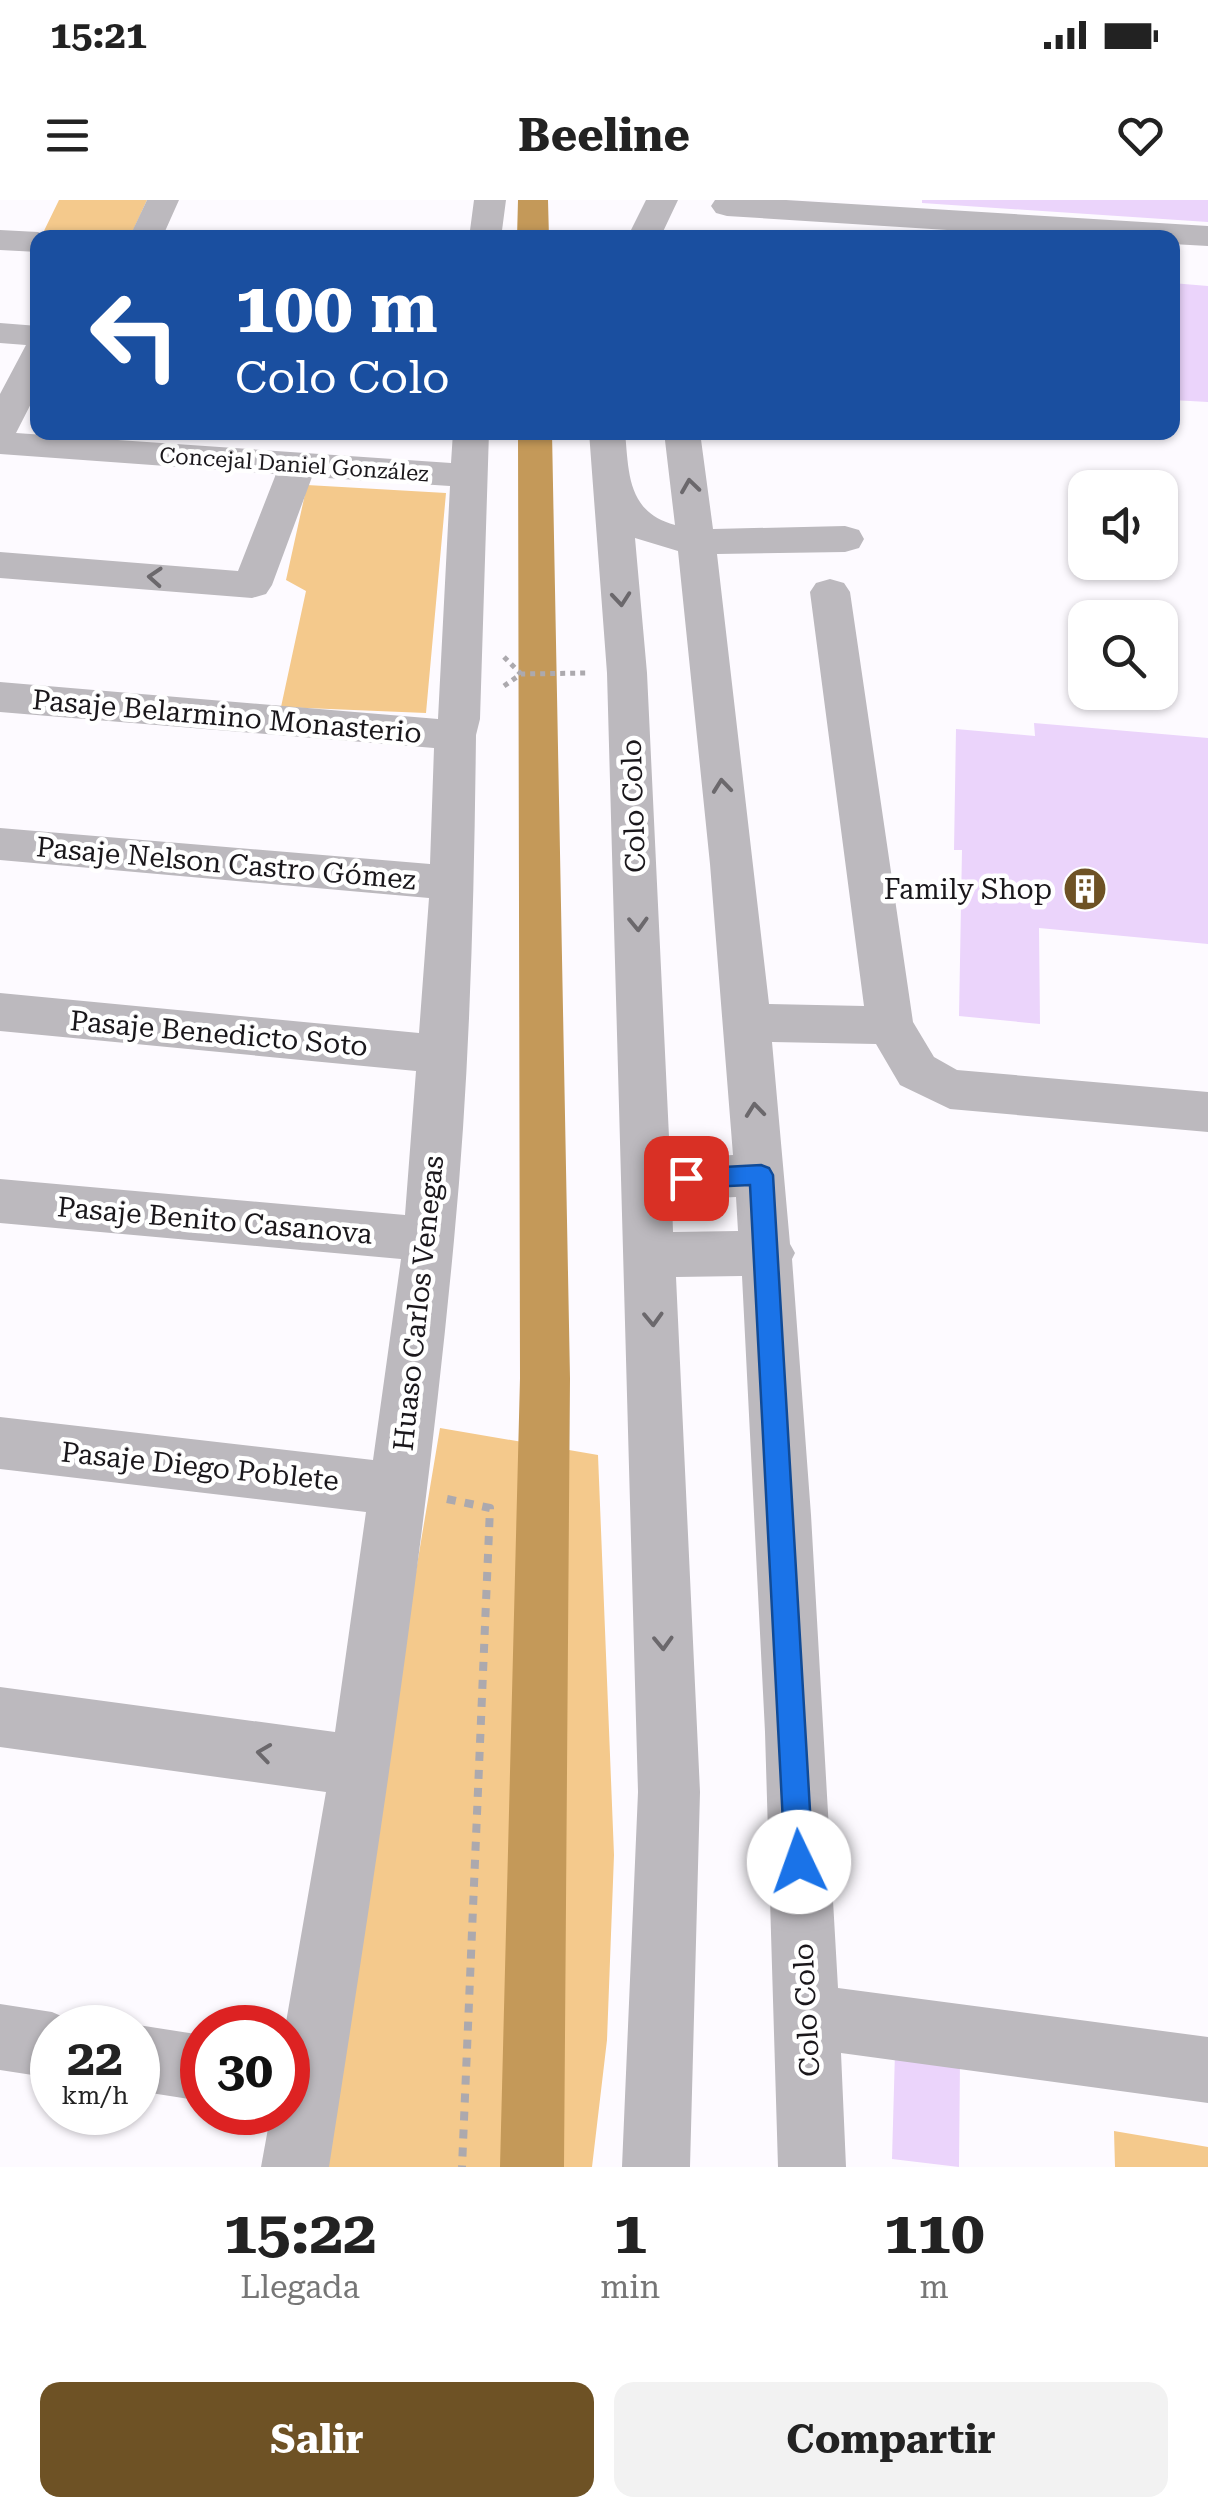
<!DOCTYPE html>
<html lang="es">
<meta charset="utf-8">
<style>
body{margin:0;font-family:"Roboto Serif",serif;background:#f2f2f2;color:#222;height:100vh;display:flex;flex-direction:column;font-size:38px;white-space:nowrap}
*{box-sizing:border-box;margin:0}
p{font-size:32px;color:#767676}
.icon{flex:none;width:55px;height:55px;fill:none;stroke:currentColor;stroke-width:2;stroke-linecap:round;stroke-linejoin:round}
.map{position:relative;height:1967px;overflow:hidden}
.details{display:flex;flex-direction:column;background:#fff;flex:1}
.details>*{flex:none}
.banner{position:absolute;left:30px;top:30px;width:1150px;height:210px;border-radius:20px;box-shadow:0 2px 8px #0004;background:#1a4fa0;color:#fff;overflow:hidden}
.buttons{position:absolute;left:1068px;top:270px;display:grid;gap:20px}
.buttons a{display:grid;place-items:center;width:110px;height:110px;border-radius:20px;background:#fff;box-shadow:0 2px 8px #0004;font-size:50px}
.speed{position:absolute;left:30px;top:1805px;display:flex;gap:20px;font-size:50px;font-weight:700;text-align:center}
.speed>*{display:grid;place-content:center;width:130px;height:130px;border-radius:50%;background:#fff;box-shadow:0 2px 8px #0004;line-height:1}
.speed small{font-size:25px;font-weight:400}
.speed .limit{border:15px solid #d22;background:#fff;color:#111}
.pin{position:absolute;display:grid;place-items:center;width:85px;height:85px;color:#fff;margin:-42px;border-radius:20px;box-shadow:0 5px 15px #0006}
.me{position:absolute;width:110px;margin:-55px;rotate:357deg;stroke-linejoin:round;filter:drop-shadow(0 0 8px #0008)}
.turn{display:flex;align-items:center;gap:35px;height:210px;padding:0 40px;font-size:45px}
.turn .icon{width:130px;height:130px;stroke-width:2.5}
.turn b{display:block;font-size:70px;line-height:85px}
.eta{display:flex;justify-content:space-evenly;align-items:center;height:170px;text-align:center}
.eta b{font-size:60px;font-weight:700;line-height:70px}
.action{display:flex;gap:20px;margin-top:auto;padding:20px 40px}
.action a{flex:1;height:115px;border-radius:20px;background:#6e5225;color:#fff;font-size:40px;font-weight:700;line-height:115px;text-align:center}
.action a+a{background:#f2f2f2;color:#222}
.status{display:flex;justify-content:space-between;align-items:center;height:70px;padding:0 50px;background:#fff;direction:ltr}
.status svg{height:28px;fill:currentColor}
header{display:flex;justify-content:space-between;align-items:center;height:130px;padding:0 40px;background:#fff;font-size:45px;font-weight:700}
.map>svg:first-child{display:block}
</style>
<div class="status"><b>15:21</b><svg viewBox="0 0 49 12"><path d="M0 12V9h3v3zM5 12V6h3v6zM10 12V3h3v9zM15 12V0h3v12zM26 1h20v11H26zM47 4h2v5h-2z"/></svg></div>
<header><svg class="icon" aria-label="menu" viewBox="0 0 24 24"><path d="M4 6h16M4 12h16M4 18h16"/></svg>Beeline<svg class="icon" aria-label="heart" viewBox="0 0 24 24"><path d="M12 20l-8-8c-3-5 5-10 8-4 3-6 11-1 8 4z"/></svg></header>
<div class="map">
<svg width="1208" height="1967" viewBox="0 0 1208 1967">
<rect width="100%" height="100%" fill="#fdfaff"/>
<path fill="#f4c98c" d="M59 0H147L130 37H41Z
M307 285 446 293 426 513 281 507 306 391 286 380Z
M440 1228 598 1255 614 1655 607 1840 592 1967H316Z
M1114 1931 1208 1947V1967H1115Z"/>
<g fill="none" stroke-linecap="round" stroke-linejoin="round">
<path fill="#c49959" fill-rule="evenodd" d="M518 0H548L549 38H517Z
M518 232H552L570 1178 564 1967H500L520 1178Z"/>
</g>
<path fill="#ebd4fb" d="M922 0H1208V22L922 3Z
M1172 83 1208 86V202L1172 200Z
M1034 523 1208 538V744L1039 728 1040 824 959 816 962 650H954L956 529 1035 536Z
M895 1852 960 1860 959 1967 892 1959Z"/>
<g fill="none" stroke-linecap="round" stroke-linejoin="round">
<path stroke="#aca9ae" stroke-width="5" stroke-dasharray="5 5" stroke-linecap="butt" d="M504 457 521 474
M504 486 521 474 588 473"/>
<path stroke="#aca9ae" stroke-width="8" stroke-dasharray="9 9" stroke-linecap="butt" d="M447 1299 490 1308 462 1967"/>
<path fill="#bcb9be" fill-rule="evenodd" d="M147 0H179L162 38H129Z
M474 0H506L501 38H469Z
M646 0H678L660 38H627Z
M715 0H786L1208 26V46L1172 44V38H1075L727 16 716 13 711 6Z
M0 30 38 32 51 38H38V52L0 50Z
M0 123 38 126V190L16 233 451 263 453 232H489L480 519 476 535C474 703 470 873 454 1040 425 1350 377 1659 329 1967H261L271 1912H288L285 1828 326 1592 0 1547V1487L335 1532 366 1312 0 1269V1217L373 1260 401 1059 0 1023V979L405 1015 416 871 0 831V793L419 833 429 698 0 660V628L430 664 434 548 0 512V482L438 519 450 286 312 277 272 385 266 394 252 398 0 378V352L238 371 276 274 0 254V194L26 145 0 143Z
M589 232H625C629 273 627 312 675 325L664 232H700L713 329 845 326 859 330 864 339 859 348 845 352 717 354 769 804 864 806 810 392 816 383 830 379 844 383 850 392 913 822 934 857 957 870 1208 892V932L950 909 900 885 876 844 772 842 790 1044 795 1053 792 1059 811 1315 838 1788 1208 1837V1903L841 1853 846 1967H778L765 1532 742 1076 676 1077 700 1592 690 1967H622L638 1592 607 473ZM635 338 678 351 710 664 733 955 670 958 647 473ZM736 997 738 1031 673 1032 672 1000Z
M0 1804 52 1812 75 1822 78 1828H52V1878L0 1870Z
M138 1825 202 1835V1901L138 1891V1828H132Z"/>
</g>
<defs><path id="oneway-chevron" d="M-2-3.5L2.5 0L-2 3.5" fill="none" stroke-width="1.6" stroke-linecap="round" stroke-linejoin="round" transform="scale(2.5)"/></defs>
<g stroke="#6b686c">
<use href="#oneway-chevron" transform="translate(690 286) rotate(-98)"/>
<use href="#oneway-chevron" transform="translate(155 377) rotate(-176)"/>
<use href="#oneway-chevron" transform="translate(621 399) rotate(85)"/>
<use href="#oneway-chevron" transform="translate(722 586) rotate(-96)"/>
<use href="#oneway-chevron" transform="translate(638 724) rotate(88)"/>
<use href="#oneway-chevron" transform="translate(755 910) rotate(-96)"/>
<use href="#oneway-chevron" transform="translate(653 1119) rotate(88)"/>
<use href="#oneway-chevron" transform="translate(663 1443) rotate(88)"/>
<use href="#oneway-chevron" transform="translate(264 1553) rotate(-172)"/>
</g>
<path fill="#1a73e8" stroke="#114b97" stroke-width="2.5" d="M761 965 769 968 773 975 813 1662 809 1672 799 1676 789 1672 785 1662 750 985 686 988 678 985 675 978 678 972 686 969Z"/>
<defs>
<symbol id="building-disc" viewBox="-11 -11 22 22"><circle r="9.5" fill="#6e5225" stroke="#fff"/><path d="M-4-6H4V6H1V3H-1V6H-4ZM-2.5-4.3h1.7v1.8h-1.7ZM.8-4.3h1.7v1.8H.8ZM-2.5-1h1.7V.8h-1.7ZM.8-1h1.7V.8H.8Z" fill="#fff"/></symbol>
</defs>
<g fill-rule="evenodd">
<use href="#building-disc" x="1060" y="664" width="50" height="50"/>
</g>
<g text-anchor="middle" stroke-width="9" stroke-linejoin="round" paint-order="stroke">
<g font-size="22" fill="#1a171b" stroke="#fff">
<text transform="translate(294 264) rotate(4)" y="8">Concejal Daniel González</text>
</g>
<g font-size="28" fill="#1a171b" stroke="#fff">
<text transform="translate(227 516) rotate(5)" y="10">Pasaje Belarmino Monasterio</text>
<text transform="translate(633 606) rotate(-92)" y="10">Colo Colo</text>
<text transform="translate(226 663) rotate(5)" y="10">Pasaje Nelson Castro Gómez</text>
<text transform="translate(219 833) rotate(5)" y="10">Pasaje Benedicto Soto</text>
<text transform="translate(215 1020) rotate(5)" y="10">Pasaje Benito Casanova</text>
<text transform="translate(418 1103) rotate(-84)" y="10">Huaso Carlos Venegas</text>
<text transform="translate(200 1266) rotate(6)" y="10">Pasaje Diego Poblete</text>
<text transform="translate(806 1810) rotate(-93)" y="10">Colo Colo</text>
</g>
<g font-size="28" fill="#1a171b" stroke="#fff" text-anchor="end">
<text x="1052" y="699">Family Shop</text>
</g>
</g>
</svg>
<div class="buttons">
<a><svg class="icon" aria-label="sound" viewBox="0 0 24 24"><path d="M4 9h4l5-4v14l-5-4H4zM17 9q2 3 0 6"/></svg></a>
<a><svg class="icon" aria-label="search" viewBox="0 0 24 24"><circle cx="10" cy="10" r="6"/><path d="M15 15l6 6"/></svg></a>
</div>
<div class="speed"><div>22<small>km/h</small></div><div class="limit">30</div></div>
<div class="pin" style="left:686px;top:978px;background:#d93025"><svg class="icon" aria-label="arrive" viewBox="0 0 24 24"><path d="M6 21V4h12l-3 4 3 4H6"/></svg></div>
<svg class="me" style="left:799px;top:1662px" viewBox="-20 -20 40 40"><circle r="19" fill="#fff"/><path d="M0-13L10 11 0 6-10 11z" fill="#1a73e8"/></svg>
<div class="banner">
<div class="turn"><svg class="icon" aria-label="left" viewBox="0 0 24 24"><path d="M17 20v-9H6M10 6l-5 5 5 5"/></svg><div><b>100 m</b>Colo Colo</div></div>
</div>
</div>
<section class="details">
<div class="eta">
<div><b>15:22</b><p>Llegada</p></div>
<div><b>1</b><p>min</p></div>
<div><b>110</b><p>m</p></div>
</div>
<div class="action"><a>Salir</a><a>Compartir</a></div>
</section>
